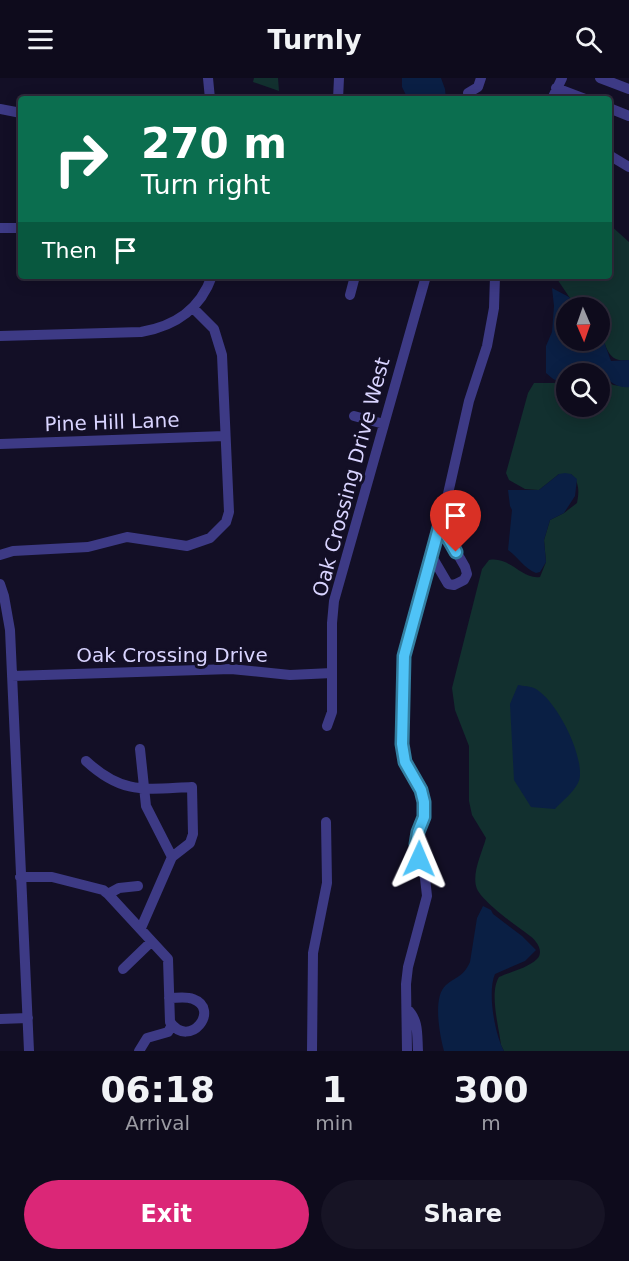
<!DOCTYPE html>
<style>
body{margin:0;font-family:"DejaVu Sans",sans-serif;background:#171425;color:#f1f3f6;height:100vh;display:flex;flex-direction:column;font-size:22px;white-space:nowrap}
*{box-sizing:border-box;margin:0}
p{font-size:20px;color:#9b9ba3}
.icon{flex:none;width:33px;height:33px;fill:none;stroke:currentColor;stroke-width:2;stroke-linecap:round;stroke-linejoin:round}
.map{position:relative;height:973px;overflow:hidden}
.details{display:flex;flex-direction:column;background:#0e0b1c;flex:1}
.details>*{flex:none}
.top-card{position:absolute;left:18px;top:18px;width:594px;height:183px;border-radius:6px;box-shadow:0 3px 15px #0003,0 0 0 2px #2e2b3b;background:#0b6e4f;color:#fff;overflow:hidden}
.needle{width:39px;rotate:178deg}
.tools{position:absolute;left:556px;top:219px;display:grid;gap:12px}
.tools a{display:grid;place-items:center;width:54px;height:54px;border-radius:50%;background:#0e0b1c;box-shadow:0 3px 15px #0003,0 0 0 2px #2e2b3b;font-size:30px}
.pin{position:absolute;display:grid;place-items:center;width:51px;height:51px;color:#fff;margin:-62px -26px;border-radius:50% 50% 50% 0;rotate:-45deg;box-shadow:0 0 6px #0007}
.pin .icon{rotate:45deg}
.me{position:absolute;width:66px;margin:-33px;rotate:1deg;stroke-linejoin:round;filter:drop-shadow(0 0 4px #0008)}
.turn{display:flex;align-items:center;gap:21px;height:126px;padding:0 24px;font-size:27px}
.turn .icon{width:78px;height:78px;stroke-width:2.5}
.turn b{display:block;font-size:42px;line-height:51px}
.then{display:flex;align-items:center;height:57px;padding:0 24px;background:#0003;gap:12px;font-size:22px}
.eta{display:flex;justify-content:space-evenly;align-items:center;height:102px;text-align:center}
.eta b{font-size:36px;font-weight:600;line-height:42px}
.cta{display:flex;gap:12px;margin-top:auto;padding:12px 24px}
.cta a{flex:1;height:69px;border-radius:36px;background:#db2777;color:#fff;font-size:24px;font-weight:600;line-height:69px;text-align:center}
.cta a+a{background:#171425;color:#f1f3f6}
header{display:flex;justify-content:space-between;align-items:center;height:78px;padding:0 24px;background:#0e0b1c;font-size:27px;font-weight:600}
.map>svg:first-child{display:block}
</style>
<header><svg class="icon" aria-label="menu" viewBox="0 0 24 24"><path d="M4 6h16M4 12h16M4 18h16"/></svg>Turnly<svg class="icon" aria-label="search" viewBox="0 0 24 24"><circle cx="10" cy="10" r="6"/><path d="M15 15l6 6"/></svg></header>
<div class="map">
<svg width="629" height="973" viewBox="0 0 629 973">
<rect width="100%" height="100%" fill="#130f26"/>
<path fill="#12302f" d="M254 0H278L279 13 253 4Z
M609 146 629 164V282C626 282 622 283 619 282 602 279 600 243 600 230L576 229 555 198H609Z
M600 297 613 307 629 309V973H504L501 967C499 949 489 915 499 899 510 894 528 890 537 881 542 876 540 869 536 864 532 858 524 854 518 849 508 842 482 822 477 811 471 796 482 775 486 760L472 737 469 723V668L455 632 452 610 482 491 489 482C510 478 522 502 540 499L546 484 544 462 550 442 564 435 577 425C579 414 580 405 571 396H559L539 412 525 411 509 402 506 395 528 315 534 305H554L567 301V328H600Z"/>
<path fill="#0a1f44" d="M402 0H441L445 11 446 21H408L402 9Z
M552 210 569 219 576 229 567 230V262H600V253L611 283 629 282V309C611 311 606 295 591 291 584 290 574 296 567 296V301C558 306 553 301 546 295V268L552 254 554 228Z
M565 395 571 396 577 401 575 418 564 435 550 442 544 462 546 484 540 494 536 495C524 490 519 480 508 472L512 432 510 428 508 412H539L559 396Z
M518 607C523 608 531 608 536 611 557 624 581 672 580 697 580 710 563 722 555 731L531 729 514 702 510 626Z
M483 828 491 832 493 836 522 858 536 872 525 883 495 896C487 914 495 957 504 973H444C440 958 432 919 446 907 457 898 463 899 470 884L477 840Z"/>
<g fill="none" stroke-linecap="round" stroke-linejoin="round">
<path stroke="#3d3a85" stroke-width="10" d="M208 0 210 21
M600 0 629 11
M556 10 585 21
M468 15 478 9 481 0
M338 21 339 0
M552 21 562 0
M609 30 629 38
M0 31 21 35
M609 77 629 89
M0 150H21
M350 217 355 198
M0 258 141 254C175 248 200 232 212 198
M354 338 384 346
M0 366 225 358
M0 477 13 473 88 469 127 459 187 468 210 460 226 444 229 434 222 277 214 251 193 230
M431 477 448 506 454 507 464 502 467 496 465 489 440 445
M0 506 4 518 10 552 29 973
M12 598 231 591 290 597 332 595
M327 648 332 634V545L334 523 426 198
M140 671 146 728 172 779
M86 683C123 717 145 711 192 709L193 756 190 765 172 779 141 850
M20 799H52L103 812 108 816 168 881 170 944C190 972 221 931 193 921 186 918 177 920 169 920
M108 816 119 810 138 808
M123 891 151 864
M407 931C419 942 417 957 418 973
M0 941 28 940
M139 973 147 960 168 954 172 947
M312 973 313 875 327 805 326 744
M407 973 406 906 408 889 427 818 425 800 416 766 418 754 424 739V724L421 712 405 684 402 666 404 578 447 420 469 323 487 268 494 230 495 198"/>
</g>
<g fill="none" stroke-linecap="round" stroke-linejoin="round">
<defs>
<path id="route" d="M419 781 416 766 418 754 424 739V724L421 712 405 684 402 666 404 578 440 446 456 474"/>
</defs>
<use href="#route" stroke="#337fa1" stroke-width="15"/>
<use href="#route" stroke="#4fc3f7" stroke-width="10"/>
</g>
<g text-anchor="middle" stroke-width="6" stroke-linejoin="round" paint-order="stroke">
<g font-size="20" fill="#d9d4ff" stroke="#130f26">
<text transform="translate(112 344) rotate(-2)" y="7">Pine Hill Lane</text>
<text transform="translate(351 399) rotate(-75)" y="7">Oak Crossing Drive West</text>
<text x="172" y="584">Oak Crossing Drive</text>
</g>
</g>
</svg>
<div class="tools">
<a><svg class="needle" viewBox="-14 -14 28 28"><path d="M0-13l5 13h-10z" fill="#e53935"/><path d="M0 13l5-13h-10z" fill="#9b9ba3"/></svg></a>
<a><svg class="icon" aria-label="search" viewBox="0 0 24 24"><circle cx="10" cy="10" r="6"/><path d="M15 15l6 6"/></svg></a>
</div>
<div class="pin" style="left:456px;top:474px;background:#d93025"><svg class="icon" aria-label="arrive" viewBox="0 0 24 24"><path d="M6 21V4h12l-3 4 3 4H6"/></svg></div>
<svg class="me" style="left:419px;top:781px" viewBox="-20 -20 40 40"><path d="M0-17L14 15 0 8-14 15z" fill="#4fc3f7" stroke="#fff" stroke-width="4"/></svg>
<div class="top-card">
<div class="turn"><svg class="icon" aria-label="right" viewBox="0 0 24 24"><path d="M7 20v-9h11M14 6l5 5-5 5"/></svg><div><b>270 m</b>Turn right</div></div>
<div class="then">Then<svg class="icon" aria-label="arrive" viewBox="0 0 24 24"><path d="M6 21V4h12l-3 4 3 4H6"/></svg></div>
</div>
</div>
<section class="details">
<div class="eta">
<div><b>06:18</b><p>Arrival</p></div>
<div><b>1</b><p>min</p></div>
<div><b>300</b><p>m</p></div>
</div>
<div class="cta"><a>Exit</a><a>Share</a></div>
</section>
